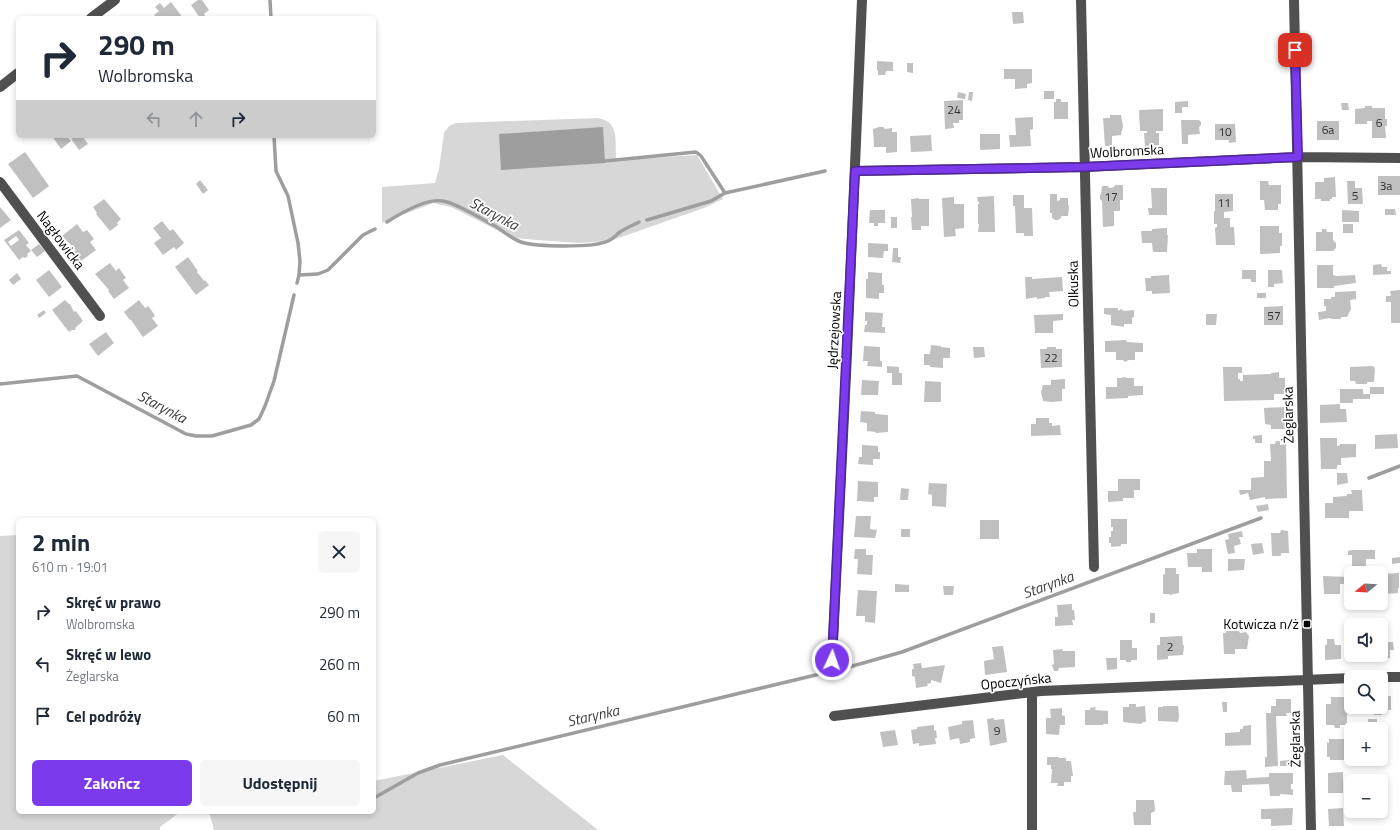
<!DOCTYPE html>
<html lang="pl">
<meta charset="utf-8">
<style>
body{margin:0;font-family:"Titillium Web",sans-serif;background:#f6f6f7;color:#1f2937;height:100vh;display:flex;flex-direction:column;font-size:15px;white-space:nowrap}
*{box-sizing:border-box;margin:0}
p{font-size:13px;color:#747a83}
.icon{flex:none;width:22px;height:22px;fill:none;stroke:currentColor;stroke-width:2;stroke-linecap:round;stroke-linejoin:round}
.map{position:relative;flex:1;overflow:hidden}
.sheet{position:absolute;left:16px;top:518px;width:360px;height:296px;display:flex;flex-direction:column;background:#fff;border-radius:6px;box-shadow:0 2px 6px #0003}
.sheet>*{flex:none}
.top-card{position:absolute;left:16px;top:16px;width:360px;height:122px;border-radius:6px;box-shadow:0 2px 6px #0003;background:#fff;color:#1f2937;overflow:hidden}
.needle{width:26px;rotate:252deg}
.buttons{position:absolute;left:1344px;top:566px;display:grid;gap:8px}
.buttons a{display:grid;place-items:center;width:44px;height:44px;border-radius:6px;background:#fff;box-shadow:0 2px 6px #0003;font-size:20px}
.pin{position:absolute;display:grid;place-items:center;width:34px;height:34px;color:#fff;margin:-17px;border-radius:8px;box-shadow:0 2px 6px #0006}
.me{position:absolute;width:44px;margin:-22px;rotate:3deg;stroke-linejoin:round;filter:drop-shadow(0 0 3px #0008)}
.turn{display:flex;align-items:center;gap:14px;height:84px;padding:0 16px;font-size:18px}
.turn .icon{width:52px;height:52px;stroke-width:2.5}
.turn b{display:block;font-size:28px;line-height:34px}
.lanes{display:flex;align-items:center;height:38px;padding:0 16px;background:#0003;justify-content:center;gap:20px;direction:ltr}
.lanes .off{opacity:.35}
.round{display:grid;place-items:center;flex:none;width:42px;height:42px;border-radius:6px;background:#f6f6f7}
.overview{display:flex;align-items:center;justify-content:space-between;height:68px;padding:0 16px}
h1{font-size:24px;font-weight:700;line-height:30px}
.button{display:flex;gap:8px;margin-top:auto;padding:8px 16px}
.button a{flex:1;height:46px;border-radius:6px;background:#7c3aed;color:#fff;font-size:16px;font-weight:700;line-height:46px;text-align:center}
.button a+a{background:#f6f6f7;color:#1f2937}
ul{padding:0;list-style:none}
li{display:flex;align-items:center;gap:12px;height:52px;padding:0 16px}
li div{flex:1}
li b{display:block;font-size:15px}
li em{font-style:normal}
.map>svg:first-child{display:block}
</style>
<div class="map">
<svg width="1400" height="830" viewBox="0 0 1400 830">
<rect width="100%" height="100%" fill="#fff"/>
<path fill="#d7d7d7" d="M598 118C620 122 615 142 616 160L697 155 723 199 704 208 610 241 578 243 513 238 451 207 433 203 382 223V187L435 183 439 169 444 133 449 126 456 123Z
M18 535V812H180L160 827V830H0V536Z
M503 755 598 830H214L209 812H374V781Z"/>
<path fill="#9e9e9e" d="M603 127 605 163 501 170 499 134Z"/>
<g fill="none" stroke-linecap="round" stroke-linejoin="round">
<path stroke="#9e9e9e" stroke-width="3.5" d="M270 0 271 18
M274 136 276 171 288 196 298 243 300 261 299 275
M605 161 696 152 701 156 725 193
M647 220 711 201 725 193 825 171
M387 222C401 213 426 198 443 201 456 203 482 219 495 226 503 231 512 239 521 242 537 247 593 248 608 241 613 239 616 235 620 232 626 228 633 225 639 222
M297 283 299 275 318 274 328 270 363 235 375 229
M0 384 77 376 186 434 196 436H212L251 425 259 419 265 406 274 381 294 295
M1369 478 1400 466
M842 669 902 652 1261 518
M374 798 418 773 440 765 824 673"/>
</g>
<path fill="#c0c0c0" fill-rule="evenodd" d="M198 0H202L209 10 204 14 206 18H200L191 5Z
M171 2 183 18H157L154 15 159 11 155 7 160 3 164 8Z
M1012 12H1023L1024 23 1013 24Z
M877 61 893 62V71H886L885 75H878V71L877 70Z
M907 63H913V73L907 72Z
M1004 69H1032V83L1027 84V88L1015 89V79H1004Z
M1044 91H1054V99H1044Z
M958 92 966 94 965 99 957 98Z
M969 92H973L972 101 968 100Z
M1056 99H1061V102H1068V119H1054V102H1056Z
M963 100V120H959V123H953L954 128 945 129 944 101Z
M1188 101V107H1182V113H1175V102Z
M1341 103H1348L1349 110H1342Z
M1365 106H1372V108H1385V119H1387V126H1385L1386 138H1372V121H1367V124H1355V109L1365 108Z
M1163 109V131H1156V133H1159V145L1145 146 1144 133H1147V131H1140L1139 110Z
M1110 115H1121L1123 126 1121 135 1112 136V146H1105L1103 118H1110Z
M1033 117V129L1030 130 1031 146 1010 147 1009 135H1016L1015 118Z
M1181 120H1199L1201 122V125L1199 127 1200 134 1188 135V144H1182Z
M1317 121H1339V140H1317Z
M1215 124H1235L1236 142 1229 143V140H1215Z
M879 127H883L885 129 892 128V132H897V152L886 153V147H874L873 129Z
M980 134H1000V149L980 150Z
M931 135 932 151 911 152 910 136Z
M52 136H67L71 141 61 149Z
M76 136H82L88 144 79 150 71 139Z
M25 152 49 186 33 198 8 164Z
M1378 176H1400V195H1378Z
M1335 177 1336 197H1332V199H1330V201H1321V199H1315V182H1324V178Z
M200 180 208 190 203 194 196 184Z
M1260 181H1268L1269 185H1281V204H1278V210H1265L1264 200H1260Z
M1347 181H1355V188H1362L1363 204H1348Z
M1115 185H1123V200H1120V211H1114V226L1103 227 1102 201 1100 199V195L1101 194 1102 186H1108L1109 188 1114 187Z
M1151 188H1167V215H1149L1148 208H1152Z
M1050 194H1057V201L1060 200V198H1068V205L1069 206 1068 216H1061V218L1058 220H1055L1052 218V213H1050Z
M1215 194H1233V211L1224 212V218H1230V227H1234L1235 245H1216L1215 228 1217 227V224H1214V211H1215Z
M1013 195H1024V208H1032L1033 236H1024V233H1016L1015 206H1013Z
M994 196 995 232H978L979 224H978V204H979V202H978L977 197Z
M954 197V204H964V228L955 229 956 236 944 237 942 198Z
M919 198V199H929V226H921V230H912L911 217H912L911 199Z
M104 199 121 219 117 223 118 225 110 231 96 214 97 213 93 207Z
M0 207 11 220 0 228Z
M1385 209H1395L1396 215H1385Z
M870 210H885V223H878V226H874V223H869Z
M1342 210 1359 211V222H1342Z
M891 217H897V228H891Z
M162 221 170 231 173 229 184 243 176 250 174 247 163 255 154 243 161 238 153 228Z
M77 224 83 232 87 230 94 239 90 242 96 250 81 261 74 252 76 251 73 247 62 236Z
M1343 224H1353V233H1343Z
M1260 226H1279V233H1282V246H1280V253L1260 254Z
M1167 228V235H1168L1167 252H1153L1152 243H1142L1141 231H1152V229Z
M1322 229H1326L1327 232H1333V240L1336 243V248L1333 251H1316V232H1322Z
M19 230 29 243 26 245 31 251 27 254 28 256 25 258 23 257 19 260 4 240ZM16 236 19 240 11 246 8 242Z
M868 243 888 244V251H884L883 258 868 257Z
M39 244 45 251 37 257 31 250Z
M893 248H898V257H901L900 263 892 262Z
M188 257 198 271 197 272 204 281 205 280 209 285 196 295 175 267Z
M110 263 116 271 119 268 126 278 123 280 129 288 114 299 108 291 109 290 95 274Z
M1381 264 1382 267H1387V271H1391V274L1373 275V265Z
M1317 265H1333V275L1336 276 1355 275 1356 283 1334 286V288H1317Z
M49 270 62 287 49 297 36 280Z
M1242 270H1256V282H1251V279H1242Z
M1268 270H1282L1283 283 1274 284V287H1268Z
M868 272 882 273V285H884V293H879V299L866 298V279H868Z
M17 273 21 279 13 285 9 280Z
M1169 275 1170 293 1152 294V291H1146L1145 278H1151V276Z
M1025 277H1032V279L1062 277 1063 291 1049 292 1050 297H1045V298L1037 299V297L1026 299Z
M1400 290V323H1391V302H1386V296H1391L1390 291Z
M1356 291V299L1350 300 1351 309 1347 317H1341V319H1331L1330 318 1319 320 1318 312 1326 311V306H1324V299H1331V297H1335V292Z
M1257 293H1266V298H1257Z
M65 300 69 304H70L74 312 76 311 83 321 76 327 75 330H72L69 332 52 310Z
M139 300 145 308 148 306 152 311 155 316 152 318 158 326 143 337 131 320H130L124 312Z
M1283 306V325H1264V307Z
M1104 308H1118V311L1121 309 1124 311 1134 310V317L1132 318V324H1124V327L1111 325V315L1104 314Z
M44 310 46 313 39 318 37 315Z
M865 312 883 313 882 327H885V333L864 332 865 325H867V321H865Z
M1063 314V320L1053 321V333H1035L1034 315Z
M1206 314H1217L1216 325H1206Z
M106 332 114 343 98 356 89 344Z
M1126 340 1127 342 1143 343V352H1135V360H1129L1125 362 1123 360H1116V352H1105V341Z
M931 345 941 346V347L950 348V358H943V368L930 367V365H924V354H930Z
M864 346 880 347V361H882V367L867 366 868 361H863Z
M973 347H984L985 357 974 358Z
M1047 347H1056V349H1062V367L1041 368 1040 349H1047Z
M887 366 899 367V373H902V385H892V373H887Z
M1373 366 1375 369 1374 382H1367V384H1356L1355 381H1350V367Z
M1223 367H1242V373H1238V379H1240V381H1243V375L1271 374V373L1279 372V378H1285V394H1274V400L1224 401Z
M1123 377 1128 378H1134V386H1143V395L1128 396V398L1106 399V387H1117V378H1122Z
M1065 379V389H1062V401L1052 402 1043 401 1041 392 1043 385H1051V380Z
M862 380 879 381 878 395H861Z
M925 381 941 382V402H924Z
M1370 387H1384V394H1370Z
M1340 389H1363V394H1370V399H1353V403H1340Z
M1340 404V409H1346L1347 422 1320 423V405Z
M1285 407 1286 429H1271V425L1265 424 1264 408Z
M861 411 875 412V414L888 415V432L876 433 875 432 867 431V423L860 422Z
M1036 418H1049V423H1052V426L1060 425 1061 435 1031 436V424H1036Z
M1397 434 1398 448 1375 449V435Z
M1262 435V443H1255V439H1253V436Z
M1320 438H1337V446L1340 445V444H1356V457L1341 458V465H1337V469H1321Z
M1276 441H1280V445L1286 444 1287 498 1265 499V497L1250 500 1248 493 1240 495 1239 490H1251V478L1264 477V461H1271L1270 444H1275Z
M862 445 878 446V452H880V459H873V465L858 464 859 457H862Z
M1337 473H1347L1348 483 1337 485Z
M1118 479H1140V490H1134V498H1123V501L1108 502V491H1118Z
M858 481 878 482V497H874V502L857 501Z
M929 483 947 484 946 507 932 506V495L928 494Z
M901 488 909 489 908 500H900Z
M1351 490H1362L1363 511H1349V518H1325V503H1333V497L1347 496V494H1352Z
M1268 504 1269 510 1258 512 1256 506Z
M856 516H871L870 529 877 530 875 538 854 537Z
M1111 519H1127V544H1121V546L1111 547V543H1109V537H1111V531H1113V527H1111Z
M980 520H999V539H980Z
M901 529H910V537H901Z
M1281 530 1288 531 1289 553H1281V556H1272L1271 533H1280Z
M1242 531 1243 537H1239L1241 544 1234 546 1235 553 1228 554 1225 540 1229 539 1228 534Z
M1262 543 1264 553 1253 555 1251 544Z
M855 549H866V555H873L872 575 857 574 858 559H854Z
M1197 549H1212V572H1202V567H1188L1187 553H1197Z
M1352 550H1375V559H1366V571H1352V555H1348V551Z
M1400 557V563L1392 564V558Z
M1228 559H1245L1244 570 1228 571Z
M1165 568H1176V574H1179V593L1170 595 1169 594H1163V575L1165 574Z
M1399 573V588H1398V593L1386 594V589H1381V574Z
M1323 576 1349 577V584H1340V594H1324Z
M895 584 909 585V592H895Z
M943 586H954L953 595H944Z
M858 590 877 591 875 623 865 622V616H856Z
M1072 604V610H1074L1075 620H1072L1073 625 1055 626V617H1058L1057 605Z
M1150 613H1155V623H1150Z
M1366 620H1372V625H1366Z
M1381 624H1388V633L1381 634Z
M1226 631H1239L1240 633 1246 632 1249 636 1247 649H1235V654H1224L1223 633H1226Z
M1182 636 1183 645 1184 646 1183 655 1168 656V659L1157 660V645H1160V637Z
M1327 639H1334L1335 645H1341V659L1325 660V645H1327Z
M1120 640H1132V648H1137V660H1131V662H1126V660H1120Z
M1381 642H1393L1394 650H1390V658L1373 659V655H1381Z
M1003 646 1007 672 985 675 984 661 994 659 992 647Z
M1063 649 1062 651H1075V667L1059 668 1058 671H1054L1052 665 1054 664 1053 650Z
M1106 658H1117V669L1107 670Z
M921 663 922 668 945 665 941 683 931 680V683L927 684 928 686 916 688 915 677 912 676V669H914L913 664Z
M1381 696H1391V710H1381L1382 715H1374V712H1376V707H1381Z
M1331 697H1351V705H1347V725H1340V728H1335L1334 725H1326V704H1331Z
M1276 699H1291V713H1286L1287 716H1276L1278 766 1265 767V757H1267L1266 713H1271V706H1276Z
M1222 702H1227V712H1223Z
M1129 704H1136V707L1145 706 1146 722H1143L1141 724 1123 722V707H1129Z
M1163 706H1178L1179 716 1178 722 1158 721V707H1163Z
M1096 707 1095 710 1108 711V724H1103V725H1085V710H1090V708Z
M1062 708V715L1065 716V725H1060L1059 735 1046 734V718H1051L1050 709Z
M994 718V720L1004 719 1007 742 990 746 987 719Z
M1368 719H1377V727H1368Z
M973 720 975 738 970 739V742L960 744 959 738 950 740 948 727 962 724V721Z
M934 725V731L936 730 937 738H935L936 744 919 746V743L913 744 911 730 917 729V727Z
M1251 725V745L1225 746V733L1240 732V729H1243V726Z
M895 730 898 745 883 747 880 732Z
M1329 739H1346L1347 760H1330V757H1327V742L1329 743Z
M1047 757H1059V758H1066V761H1071L1073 776H1071V782H1064V786H1057L1058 783H1051L1052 769H1051V765H1047Z
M1289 760 1290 766H1280V761Z
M1246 770 1247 779 1250 778 1269 777V773H1293V784H1291V790L1293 789V795L1280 794V796H1270L1269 784 1242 785V792H1232L1231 785H1224L1225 771Z
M1343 772V793H1328V773Z
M1136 800H1154L1155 811 1151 813V825H1134L1133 812H1136Z
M1293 808 1292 825 1271 826V819H1261V809Z
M1343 808 1344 826H1329L1328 809Z"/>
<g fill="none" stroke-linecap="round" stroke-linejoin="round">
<path stroke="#505050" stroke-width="10" d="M1081 0 1094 567
M1294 0 1311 830
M91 18 115 0
M0 87 18 73
M855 171 1084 167 1298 157 1400 158
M0 182 100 316
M832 661 847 354 862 0
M1381 677H1400
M1032 692V830
M834 716 1041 691 1351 678"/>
</g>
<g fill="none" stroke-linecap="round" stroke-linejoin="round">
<defs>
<path id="route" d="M832 660 855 171 1084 167 1298 157 1295 50"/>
</defs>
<use href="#route" stroke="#51269a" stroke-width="10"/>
<use href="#route" stroke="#7c3aed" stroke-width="7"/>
</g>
<rect fill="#000" stroke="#fff" stroke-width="1.5" x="1303" y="620" width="8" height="8" rx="2"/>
<g text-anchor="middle" stroke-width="3.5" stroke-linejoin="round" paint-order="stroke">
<g font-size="12" fill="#303030">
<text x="954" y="114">24</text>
<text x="1379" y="127">6</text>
<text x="1328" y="134">6a</text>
<text x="1225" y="136">10</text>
<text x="1386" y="190">3a</text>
<text x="1355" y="200">5</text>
<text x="1111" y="201">17</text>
<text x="1224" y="207">11</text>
<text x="1274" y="320">57</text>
<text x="1051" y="362">22</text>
<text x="1170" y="651">2</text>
<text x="997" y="735">9</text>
</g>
<g font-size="14" fill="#000" stroke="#fff">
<text transform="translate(1127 151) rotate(-3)" y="5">Wolbromska</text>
<text transform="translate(61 240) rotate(53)" y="5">Nagłowicka</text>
<text transform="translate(1073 284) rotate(-91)" y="5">Olkuska</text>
<text transform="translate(834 330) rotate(-87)" y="5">Jędrzejowska</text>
<text transform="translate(1288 415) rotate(-91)" y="5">Żeglarska</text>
<text transform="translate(1016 681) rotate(-6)" y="5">Opoczyńska</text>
<text transform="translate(1295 739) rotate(-91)" y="5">Żeglarska</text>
</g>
<g font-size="14" fill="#000" stroke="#fff" text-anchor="end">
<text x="1299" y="629">Kotwicza n/ż</text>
</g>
<g font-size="15" font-style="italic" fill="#3f3f3f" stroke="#fff">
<text transform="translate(494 214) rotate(28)" y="5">Starynka</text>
<text transform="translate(162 407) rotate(28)" y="5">Starynka</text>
<text transform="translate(1048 585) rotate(-20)" y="5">Starynka</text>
<text transform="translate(593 716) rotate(-13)" y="5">Starynka</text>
</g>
</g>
</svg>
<div class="buttons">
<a><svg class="needle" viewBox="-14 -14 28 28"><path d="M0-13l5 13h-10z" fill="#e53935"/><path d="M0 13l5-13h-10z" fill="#747a83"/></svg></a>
<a><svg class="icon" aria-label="sound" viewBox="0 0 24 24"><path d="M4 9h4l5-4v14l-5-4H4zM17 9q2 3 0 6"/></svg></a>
<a><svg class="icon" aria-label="search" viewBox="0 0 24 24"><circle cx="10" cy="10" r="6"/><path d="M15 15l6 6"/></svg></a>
<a>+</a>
<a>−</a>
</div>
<div class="pin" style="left:1295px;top:50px;background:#d93025"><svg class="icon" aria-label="arrive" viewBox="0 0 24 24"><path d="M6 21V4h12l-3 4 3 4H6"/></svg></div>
<svg class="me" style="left:832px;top:660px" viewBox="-20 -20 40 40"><circle r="17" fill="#7c3aed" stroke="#fff" stroke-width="3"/><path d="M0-11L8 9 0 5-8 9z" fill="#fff"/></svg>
<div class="top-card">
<div class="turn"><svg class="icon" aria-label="right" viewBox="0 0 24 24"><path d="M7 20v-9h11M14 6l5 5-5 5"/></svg><div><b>290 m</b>Wolbromska</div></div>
<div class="lanes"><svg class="icon off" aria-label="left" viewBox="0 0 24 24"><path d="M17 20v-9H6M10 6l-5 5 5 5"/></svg><svg class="icon off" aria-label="ahead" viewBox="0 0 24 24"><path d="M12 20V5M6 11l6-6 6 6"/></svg><svg class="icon" aria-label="right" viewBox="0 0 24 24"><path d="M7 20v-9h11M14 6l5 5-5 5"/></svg></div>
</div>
<section class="sheet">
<div class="overview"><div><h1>2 min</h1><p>610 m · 19:01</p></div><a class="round"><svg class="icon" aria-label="close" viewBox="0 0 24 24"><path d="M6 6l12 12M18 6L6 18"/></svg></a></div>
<ul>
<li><svg class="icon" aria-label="right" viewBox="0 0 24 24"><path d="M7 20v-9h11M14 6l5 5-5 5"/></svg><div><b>Skręć w prawo</b><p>Wolbromska</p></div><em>290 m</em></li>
<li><svg class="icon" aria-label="left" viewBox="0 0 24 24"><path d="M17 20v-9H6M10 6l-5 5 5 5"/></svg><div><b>Skręć w lewo</b><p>Żeglarska</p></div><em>260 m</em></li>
<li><svg class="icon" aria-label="arrive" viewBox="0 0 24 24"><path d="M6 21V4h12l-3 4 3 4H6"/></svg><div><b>Cel podróży</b></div><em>60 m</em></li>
</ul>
<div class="button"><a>Zakończ</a><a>Udostępnij</a></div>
</section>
</div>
